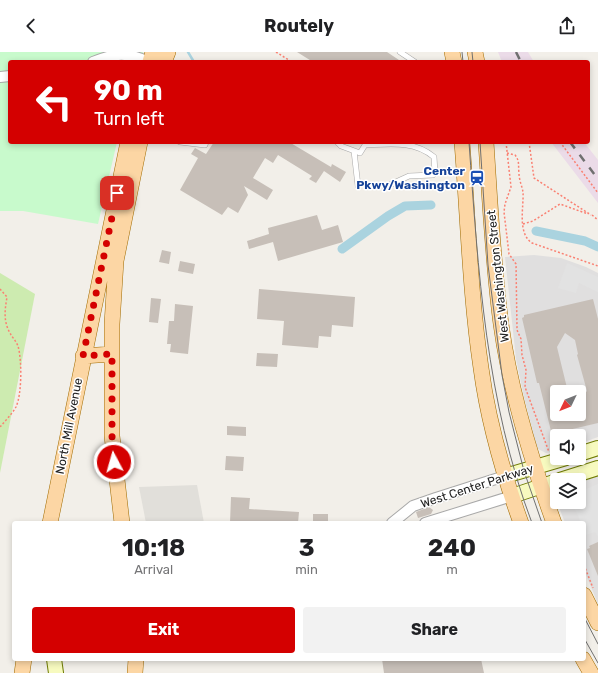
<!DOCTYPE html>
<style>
body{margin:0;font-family:Rubik,sans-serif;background:#f2f2f2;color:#202124;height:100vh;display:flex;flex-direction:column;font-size:15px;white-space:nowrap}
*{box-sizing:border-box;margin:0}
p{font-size:13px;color:#757577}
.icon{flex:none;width:22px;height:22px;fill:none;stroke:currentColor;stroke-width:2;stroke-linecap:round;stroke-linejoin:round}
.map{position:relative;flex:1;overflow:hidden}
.side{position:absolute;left:12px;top:469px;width:574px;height:140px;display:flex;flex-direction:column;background:#fff;border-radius:4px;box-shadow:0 2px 6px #0003}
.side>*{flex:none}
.banner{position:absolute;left:8px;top:8px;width:582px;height:84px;border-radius:4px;box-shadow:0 2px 6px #0003;background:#d40000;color:#fff;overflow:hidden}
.needle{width:26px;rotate:227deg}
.fabs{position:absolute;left:550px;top:333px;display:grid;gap:8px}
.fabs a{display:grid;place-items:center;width:36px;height:36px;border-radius:4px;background:#fff;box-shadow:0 2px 6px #0003;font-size:20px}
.pin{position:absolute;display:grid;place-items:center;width:34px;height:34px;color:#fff;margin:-17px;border-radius:8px;box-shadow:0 2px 6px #0006}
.me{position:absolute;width:44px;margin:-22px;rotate:354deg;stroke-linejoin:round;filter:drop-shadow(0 0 3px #0008)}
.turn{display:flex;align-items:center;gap:14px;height:84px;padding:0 20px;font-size:18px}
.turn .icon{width:52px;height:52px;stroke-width:2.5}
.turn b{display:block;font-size:28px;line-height:34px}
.eta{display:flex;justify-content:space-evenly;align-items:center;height:68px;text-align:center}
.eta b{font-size:24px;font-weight:700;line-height:28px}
.primary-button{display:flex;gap:8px;margin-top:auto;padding:8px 20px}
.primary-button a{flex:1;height:46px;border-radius:4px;background:#d40000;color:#fff;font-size:16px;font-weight:700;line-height:46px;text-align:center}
.primary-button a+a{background:#f2f2f2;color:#202124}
header{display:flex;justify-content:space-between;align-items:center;height:52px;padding:0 20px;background:#fff;font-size:18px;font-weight:700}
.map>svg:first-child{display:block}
</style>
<header><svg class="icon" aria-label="back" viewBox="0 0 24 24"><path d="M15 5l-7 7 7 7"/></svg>Routely<svg class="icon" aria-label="share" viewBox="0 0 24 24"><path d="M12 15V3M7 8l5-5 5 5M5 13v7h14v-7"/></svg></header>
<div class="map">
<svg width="598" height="621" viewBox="0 0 598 621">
<rect width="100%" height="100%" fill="#f2efe9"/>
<path fill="#e0dfdf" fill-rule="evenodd" d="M534 203 561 206 586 215 598 221V385L579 392V384H557V399L546 401 538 397 535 388 524 345 516 307 505 205ZM557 340H579V362H557Z
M598 424V552L584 518V471H565L557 450H579V430Z"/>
<path fill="#ebdbe8" d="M498 0H528L534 10H502Z
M551 90H584L598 108V151Z"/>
<path fill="#e1dfda" d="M197 433 204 471H146L139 435Z"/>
<path fill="#cdebb0" d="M0 221 35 242 0 421Z"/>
<path fill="#c8facc" d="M0 0H143L140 10H10V90H117L98 172 23 159H0Z"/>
<path fill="#e2e2e2" d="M567 211 598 225V240L579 231 576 241 558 236Z
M598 432V485L595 480 586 483 584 477V471H581L573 452 579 450V440Z"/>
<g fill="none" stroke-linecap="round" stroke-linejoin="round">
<path stroke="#aad3df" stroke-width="2.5" d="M188 0 194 10"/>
<path stroke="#aad3df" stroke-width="9" d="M536 179 585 189 598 195
M342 197 388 164 405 154 431 153"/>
</g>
<path fill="#c7bfb8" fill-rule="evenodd" d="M297 0H387L402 10H313Z
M214 90H289L331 115 332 112 346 120 340 130 324 119 316 131 309 127 312 124 278 103 273 111 265 106 253 126 273 138 267 148 244 134 248 143 238 161 228 155 222 163 180 138 198 106 191 102 195 96 206 102Z
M317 163 322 178 338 173 343 190 278 209 273 190 249 197 247 189 269 182 268 176Z
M162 198 171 200 169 212 159 210Z
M180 209 195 212 193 222 178 219Z
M259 237 355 245 353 275 332 273 331 285 319 284 318 296 282 293 284 269 257 267Z
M151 246 161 247 158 271 149 270Z
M593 247 598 267V371L564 379V381L558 382 556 378 551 379 539 331H537L522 266 524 265V263ZM565 281 575 288 578 302 577 303 587 339 582 345 579 346V362H557V340H568L557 295Z
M175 252 193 254 188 302 170 300 171 292H167L169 269H174Z
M257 301 278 302 277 315 256 314Z
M227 374 246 375V384L227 383Z
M226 404 244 405 243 419 225 418Z
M231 445 250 446 249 457 299 460 298 471H230Z
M429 455 433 458 431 462 418 466 416 460Z
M313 462H328V471H313Z
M598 490V524L587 497 590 496 589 494Z
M382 607H481L484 621H384Z"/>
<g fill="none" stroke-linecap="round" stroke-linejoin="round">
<defs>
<path id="lane" d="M400 0 415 10
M180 90 205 93 206 90
M337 90 341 94 360 101 365 93C389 92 414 88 434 105L435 121 433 123 409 124 385 135
M354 99 358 134"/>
<path id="street" d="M93 10C115 1 127 0 149 10
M0 25 10 24
M392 471 413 454 436 446 505 424
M425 471 512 444"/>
<path id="secondary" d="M579 402 598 396
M505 424 566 406
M560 428 598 416
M512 444 557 429
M54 607 56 621"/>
<path id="primary" d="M452 0 454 10
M475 0 477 10
M150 10 153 0
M164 10 168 0
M462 90C468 165 470 242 481 316 488 369 503 421 521 471
M486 90C490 150 493 212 501 272 510 339 531 407 554 471
M83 304 112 302
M50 471 128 90
M122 471 112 384V272L116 209 140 90
M584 543 598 571
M583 607 591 621
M22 621 24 607
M135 621 136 607"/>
</defs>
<use href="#lane" stroke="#a9a9a9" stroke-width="6"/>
<use href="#street" stroke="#a9a9a9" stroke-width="12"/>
<use href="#secondary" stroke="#707d05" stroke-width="16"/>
<use href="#primary" stroke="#a06b00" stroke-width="16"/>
<path stroke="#fa8072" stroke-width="1.5" stroke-dasharray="2 2" stroke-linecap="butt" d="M276 0 292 10
M506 90 511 135 505 152 504 160 509 202 516 212 517 278 521 287 522 303 526 318 525 335 549 400
M529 90 534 126 591 163
M560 90 598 141
M507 101 515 103C520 109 518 114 519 121 519 128 522 134 523 140 524 155 517 181 532 191L598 214
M592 163 598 168
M523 172 533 169 560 152 588 162
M0 237 7 245C5 257 3 269 10 281 12 285 16 289 18 294 22 308 22 342 16 355 12 362 5 369 0 375
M584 513 593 536"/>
<use href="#lane" stroke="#fff" stroke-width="5"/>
<use href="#street" stroke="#fff" stroke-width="10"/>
<use href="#secondary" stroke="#f7fabf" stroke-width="14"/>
<use href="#primary" stroke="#fcd6a4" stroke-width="15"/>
<path stroke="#707070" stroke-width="1" d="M462 0 463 10
M472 0 473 10
M469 90C478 218 486 350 532 471
M480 90 488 213 502 323 509 360 524 419 542 471
M584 565 598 592
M584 586 598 611"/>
<path stroke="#707070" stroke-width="2.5" stroke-dasharray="8 8" stroke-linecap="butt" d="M516 0 521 10
M570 90 598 127"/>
</g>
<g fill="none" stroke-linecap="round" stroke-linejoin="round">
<path stroke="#d40000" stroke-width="7" stroke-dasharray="0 12.6" d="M114 410 112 384V302L83 304 117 141"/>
</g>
<defs>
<symbol id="station-bare" viewBox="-9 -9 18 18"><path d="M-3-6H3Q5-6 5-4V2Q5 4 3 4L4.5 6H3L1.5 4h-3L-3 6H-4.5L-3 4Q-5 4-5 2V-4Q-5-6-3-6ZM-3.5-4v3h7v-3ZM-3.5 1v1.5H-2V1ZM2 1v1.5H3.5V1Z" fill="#1a4fb4" stroke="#fff" stroke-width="2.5" paint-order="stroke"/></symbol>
</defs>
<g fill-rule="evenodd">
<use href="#station-bare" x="466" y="115" width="22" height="22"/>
</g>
<g text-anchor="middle" stroke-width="3" stroke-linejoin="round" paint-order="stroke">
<g font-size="12" font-weight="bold" fill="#164399" stroke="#fff" text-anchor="end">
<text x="465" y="123">Center<tspan x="465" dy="14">Pkwy/Washington</tspan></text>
</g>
<g font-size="12" fill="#222" stroke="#fff">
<text transform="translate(498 224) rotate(-96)" y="4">West Washington Street</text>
<text transform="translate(69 374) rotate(-79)" y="4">North Mill Avenue</text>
<text transform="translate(477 434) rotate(-18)" y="4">West Center Parkway</text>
</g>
</g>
</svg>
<div class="fabs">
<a><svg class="needle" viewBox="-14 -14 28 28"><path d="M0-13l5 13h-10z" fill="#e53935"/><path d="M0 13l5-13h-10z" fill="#757577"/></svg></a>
<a><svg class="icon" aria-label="sound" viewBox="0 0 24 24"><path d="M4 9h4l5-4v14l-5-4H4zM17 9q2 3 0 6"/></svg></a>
<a><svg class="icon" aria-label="layers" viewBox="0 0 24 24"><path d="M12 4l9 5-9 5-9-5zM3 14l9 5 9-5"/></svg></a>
</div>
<div class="pin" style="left:117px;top:141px;background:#d93025"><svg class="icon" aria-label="arrive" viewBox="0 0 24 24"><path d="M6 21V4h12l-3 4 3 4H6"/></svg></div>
<svg class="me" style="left:114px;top:410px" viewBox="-20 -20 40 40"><circle r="17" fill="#d40000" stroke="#fff" stroke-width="3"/><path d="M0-11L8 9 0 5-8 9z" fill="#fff"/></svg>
<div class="banner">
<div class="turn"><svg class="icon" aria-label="left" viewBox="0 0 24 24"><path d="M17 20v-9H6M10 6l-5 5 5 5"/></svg><div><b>90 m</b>Turn left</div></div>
</div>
<section class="side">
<div class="eta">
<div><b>10:18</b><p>Arrival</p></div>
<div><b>3</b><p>min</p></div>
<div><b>240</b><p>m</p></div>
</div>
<div class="primary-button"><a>Exit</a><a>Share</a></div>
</section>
</div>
